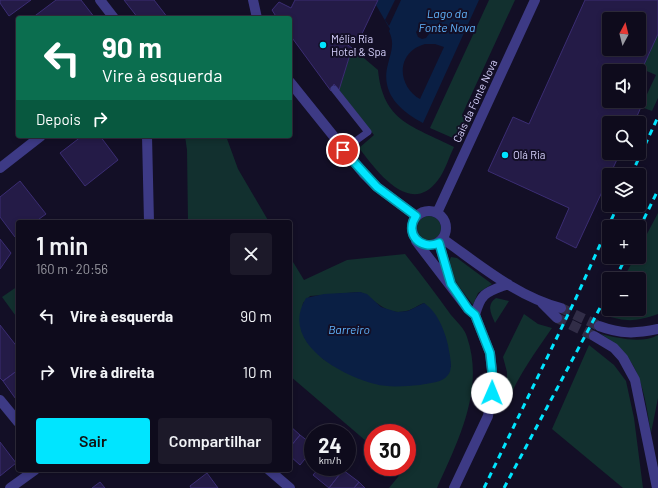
<!DOCTYPE html>
<html lang="pt">
<meta charset="utf-8">
<style>
body{margin:0;font-family:Barlow,sans-serif;background:#1c1929;color:#f1f3f6;height:100vh;display:flex;flex-direction:column;font-size:15px;white-space:nowrap}
*{box-sizing:border-box;margin:0}
p{font-size:13px;color:#9b9ba3}
.icon{flex:none;width:22px;height:22px;fill:none;stroke:currentColor;stroke-width:2;stroke-linecap:round;stroke-linejoin:round}
.map{position:relative;flex:1;overflow:hidden}
.side{position:absolute;left:16px;top:220px;width:276px;height:252px;display:flex;flex-direction:column;background:#0e0b1c;border-radius:4px;box-shadow:0 2px 6px #0003,0 0 0 1px #2e2b3b}
.side>*{flex:none}
.hud{position:absolute;left:16px;top:16px;width:276px;height:122px;border-radius:4px;box-shadow:0 2px 6px #0003,0 0 0 1px #2e2b3b;background:#0b6e4f;color:#fff;overflow:hidden}
.needle{width:26px;rotate:7deg}
.fabs{position:absolute;left:602px;top:12px;display:grid;gap:8px}
.fabs a{display:grid;place-items:center;width:44px;height:44px;border-radius:4px;background:#0e0b1c;box-shadow:0 2px 6px #0003,0 0 0 1px #2e2b3b;font-size:20px}
.speed{position:absolute;left:304px;top:424px;display:flex;gap:8px;font-size:20px;font-weight:700;text-align:center}
.speed>*{display:grid;place-content:center;width:52px;height:52px;border-radius:50%;background:#0e0b1c;box-shadow:0 2px 6px #0003,0 0 0 1px #2e2b3b;line-height:1}
.speed small{font-size:10px;font-weight:400}
.speed .limit{border:6px solid #d22;background:#fff;color:#111}
.pin{position:absolute;display:grid;place-items:center;width:34px;height:34px;color:#fff;margin:-17px;border:2px solid #fff;border-radius:50%;box-shadow:0 1px 4px #0007}
.me{position:absolute;width:44px;margin:-22px;rotate:1deg;stroke-linejoin:round;filter:drop-shadow(0 0 3px #0008)}
.turn{display:flex;align-items:center;gap:14px;height:84px;padding:0 20px;font-size:18px}
.turn .icon{width:52px;height:52px;stroke-width:2.5}
.turn b{display:block;font-size:28px;line-height:34px}
.then{display:flex;align-items:center;height:38px;padding:0 20px;background:#0003;gap:8px;font-size:15px}
.round{display:grid;place-items:center;flex:none;width:42px;height:42px;border-radius:4px;background:#1c1929}
.summary{display:flex;align-items:center;justify-content:space-between;height:68px;padding:0 20px}
h1{font-size:24px;font-weight:600;line-height:30px}
.primary-button{display:flex;gap:8px;margin-top:auto;padding:8px 20px}
.primary-button a{flex:1;height:46px;border-radius:4px;background:#00e5ff;color:#111;font-size:16px;font-weight:600;line-height:46px;text-align:center}
.primary-button a+a{background:#1c1929;color:#f1f3f6}
ul{padding:0;list-style:none}
li{display:flex;align-items:center;gap:12px;height:56px;padding:0 20px}
li div{flex:1}
li b{display:block;font-size:15px}
li em{font-style:normal}
.map>svg:first-child{display:block}
</style>
<div class="map">
<svg width="658" height="488" viewBox="0 0 658 488">
<rect width="100%" height="100%" fill="#130f26"/>
<path fill="#12302f" fill-rule="evenodd" d="M489 0H515L462 115 472 119 462 142 430 128Z
M658 34V98L652 111 641 107 656 75 642 69Z
M352 48 378 70C383 122 413 126 454 147 449 157 445 171 438 180 410 218 376 170 359 148L374 135 339 90Z
M185 136H226L238 169 269 222H188L187 150Z
M658 213V314C635 322 626 322 604 315L609 305V309H639V279H623L635 257H639V249Z
M417 228a12 12 0 1 1 24 0a12 12 0 1 1-24 0Z
M405 254C421 274 436 294 451 315 456 321 465 329 467 337 485 389 458 441 437 488H389L402 472 397 467H407V433H373V447L290 376V257L304 280 347 260ZM360 292C376 299 385 316 406 311 413 310 417 305 424 303 442 327 447 336 451 367L343 370 323 359 300 323 303 303 310 296Z
M451 257 457 258 492 284 478 293 473 305C465 294 444 271 451 257Z
M18 286V319L2 297Z
M496 298 509 301 495 323C491 314 486 305 496 298Z
M524 314 538 324 552 328C535 353 517 377 506 406L507 372 503 357Z
M601 334C618 338 642 344 658 335V398L651 433C644 392 641 357 601 334Z
M589 345 614 365 626 381 634 418 643 488H623L552 429Z"/>
<path fill="#0a1f44" fill-rule="evenodd" d="M378 0H479L423 123C400 111 380 93 388 64 391 52 395 44 389 31L390 29 376 5ZM424 27 428 29 429 34 426 38 422 39 418 37 416 32 419 28ZM425 44H435L444 47 420 99C402 89 395 63 414 49 417 47 421 45 425 44Z
M360 292 367 294 381 307 397 312 408 311 424 303C437 311 445 331 448 345 449 353 454 368 448 375 442 383 429 383 420 385 405 386 390 388 375 384 340 375 279 342 306 298L324 294Z"/>
<path fill="#130f26" d="M395 0H401L389 26 385 20Z"/>
<path fill="#241b47" stroke="#3b2d73" fill-rule="evenodd" d="M0 0H31L9 16 0 3Z
M56 0H81L95 18H32Z
M124 0H154L168 18H138Z
M295 0H378L359 40 347 35 344 42 352 48 339 90 334 84 331 91 290 35V18H277L272 10 279 2 291 8Z
M585 0H658V34L642 69 630 64 627 71H609V101H639L641 107 634 123H609V153H620L576 248 556 238 569 208 488 171 513 117 529 124ZM609 19H639V49H609Z
M82 136H100L118 160 85 186 60 153Z
M20 181 46 214 35 222H18V235L15 237 0 217V197Z
M0 239 11 253 0 269Z
M0 325 18 348V370L3 381 0 378Z
M18 370V402L3 381Z
M290 426 300 435 290 447Z
M300 435 313 445V449L300 465 290 456V447Z
M0 442 16 463 0 476Z
M320 467H340L343 470 329 488 313 475Z
M343 470 359 482 354 488H329Z
M207 473 218 488H191L190 486Z
M100 482 105 488H92Z
M359 482 365 488H354Z"/>
<g fill="none" stroke-linecap="round" stroke-linejoin="round">
<path stroke="#312d47" stroke-width="10" stroke-dasharray="10 5" stroke-linecap="butt" d="M561 308 599 326
M557 318 594 336"/>
<path stroke="#3d3a85" stroke-width="7" d="M334 89 368 132 343 150"/>
<path stroke="#3d3a85" stroke-width="10" d="M100 0 114 18
M253 0 257 18
M290 82 364 174 377 187 416 216
M147 136 149 222
M0 168 41 136
M412 228a17 17 0 1 1 34 0a17 17 0 1 1-34 0Z
M437 213 535 0
M443 239C480 265 516 296 561 308
M416 241 468 309 475 315 490 353 492 371V393L488 416 454 488
M439 243 449 279
M542 303 557 318
M475 315C481 292 487 292 508 284
M599 326C621 334 635 334 658 329
M594 336 614 348 623 358 635 380 657 488
M0 400 18 422
M269 470 290 488
M10 488 35 470"/>
<path stroke="#00e5ff" stroke-width="3" stroke-dasharray="6 5" stroke-linecap="butt" d="M631 175 658 117
M639 229 658 190
M615 279 626 257
M484 488 576 298 618 205
M504 488 609 291"/>
</g>
<g fill="none" stroke-linecap="round" stroke-linejoin="round">
<defs>
<path id="route" d="M343 150 377 187 416 216C404 233 420 251 439 243L451 284 468 309 475 315 490 353 492 371V393"/>
</defs>
<use href="#route" stroke="#0095a6" stroke-width="10"/>
<use href="#route" stroke="#00e5ff" stroke-width="7"/>
</g>
<g fill="#00e5ff" stroke="#130f26" stroke-width="1.5">
<circle cx="323" cy="45" r="4"/>
<circle cx="505" cy="155" r="4"/>
</g>
<g text-anchor="middle" stroke-width="4" stroke-linejoin="round" paint-order="stroke">
<g font-size="11" fill="#d9d4ff" stroke="#130f26" text-anchor="start">
<text x="331" y="43">Mélia Ria<tspan x="331" dy="13">Hotel &amp; Spa</tspan></text>
<text x="513" y="159">Olá Ria</text>
</g>
<g font-size="11" fill="#d9d4ff" stroke="#130f26">
<text transform="translate(475 101) rotate(-65)" y="4">Cais da Fonte Nova</text>
</g>
<g font-size="12" font-style="italic" fill="#62b6ff" stroke="#130f26">
<text x="447" y="18">Lago da<tspan x="447" dy="14">Fonte Nova</tspan></text>
<text x="349" y="334">Barreiro</text>
</g>
</g>
</svg>
<div class="fabs">
<a><svg class="needle" viewBox="-14 -14 28 28"><path d="M0-13l5 13h-10z" fill="#e53935"/><path d="M0 13l5-13h-10z" fill="#9b9ba3"/></svg></a>
<a><svg class="icon" aria-label="sound" viewBox="0 0 24 24"><path d="M4 9h4l5-4v14l-5-4H4zM17 9q2 3 0 6"/></svg></a>
<a><svg class="icon" aria-label="search" viewBox="0 0 24 24"><circle cx="10" cy="10" r="6"/><path d="M15 15l6 6"/></svg></a>
<a><svg class="icon" aria-label="layers" viewBox="0 0 24 24"><path d="M12 4l9 5-9 5-9-5zM3 14l9 5 9-5"/></svg></a>
<a>+</a>
<a>−</a>
</div>
<div class="speed"><div>24<small>km/h</small></div><div class="limit">30</div></div>
<div class="pin" style="left:343px;top:150px;background:#d93025"><svg class="icon" aria-label="arrive" viewBox="0 0 24 24"><path d="M6 21V4h12l-3 4 3 4H6"/></svg></div>
<svg class="me" style="left:492px;top:393px" viewBox="-20 -20 40 40"><circle r="19" fill="#fff"/><path d="M0-13L10 11 0 6-10 11z" fill="#00e5ff"/></svg>
<div class="hud">
<div class="turn"><svg class="icon" aria-label="left" viewBox="0 0 24 24"><path d="M17 20v-9H6M10 6l-5 5 5 5"/></svg><div><b>90 m</b>Vire à esquerda</div></div>
<div class="then">Depois<svg class="icon" aria-label="right" viewBox="0 0 24 24"><path d="M7 20v-9h11M14 6l5 5-5 5"/></svg></div>
</div>
<section class="side">
<div class="summary"><div><h1>1 min</h1><p>160 m · 20:56</p></div><a class="round"><svg class="icon" aria-label="close" viewBox="0 0 24 24"><path d="M6 6l12 12M18 6L6 18"/></svg></a></div>
<ul>
<li><svg class="icon" aria-label="left" viewBox="0 0 24 24"><path d="M17 20v-9H6M10 6l-5 5 5 5"/></svg><div><b>Vire à esquerda</b></div><em>90 m</em></li>
<li><svg class="icon" aria-label="right" viewBox="0 0 24 24"><path d="M7 20v-9h11M14 6l5 5-5 5"/></svg><div><b>Vire à direita</b></div><em>10 m</em></li>
</ul>
<div class="primary-button"><a>Sair</a><a>Compartilhar</a></div>
</section>
</div>
